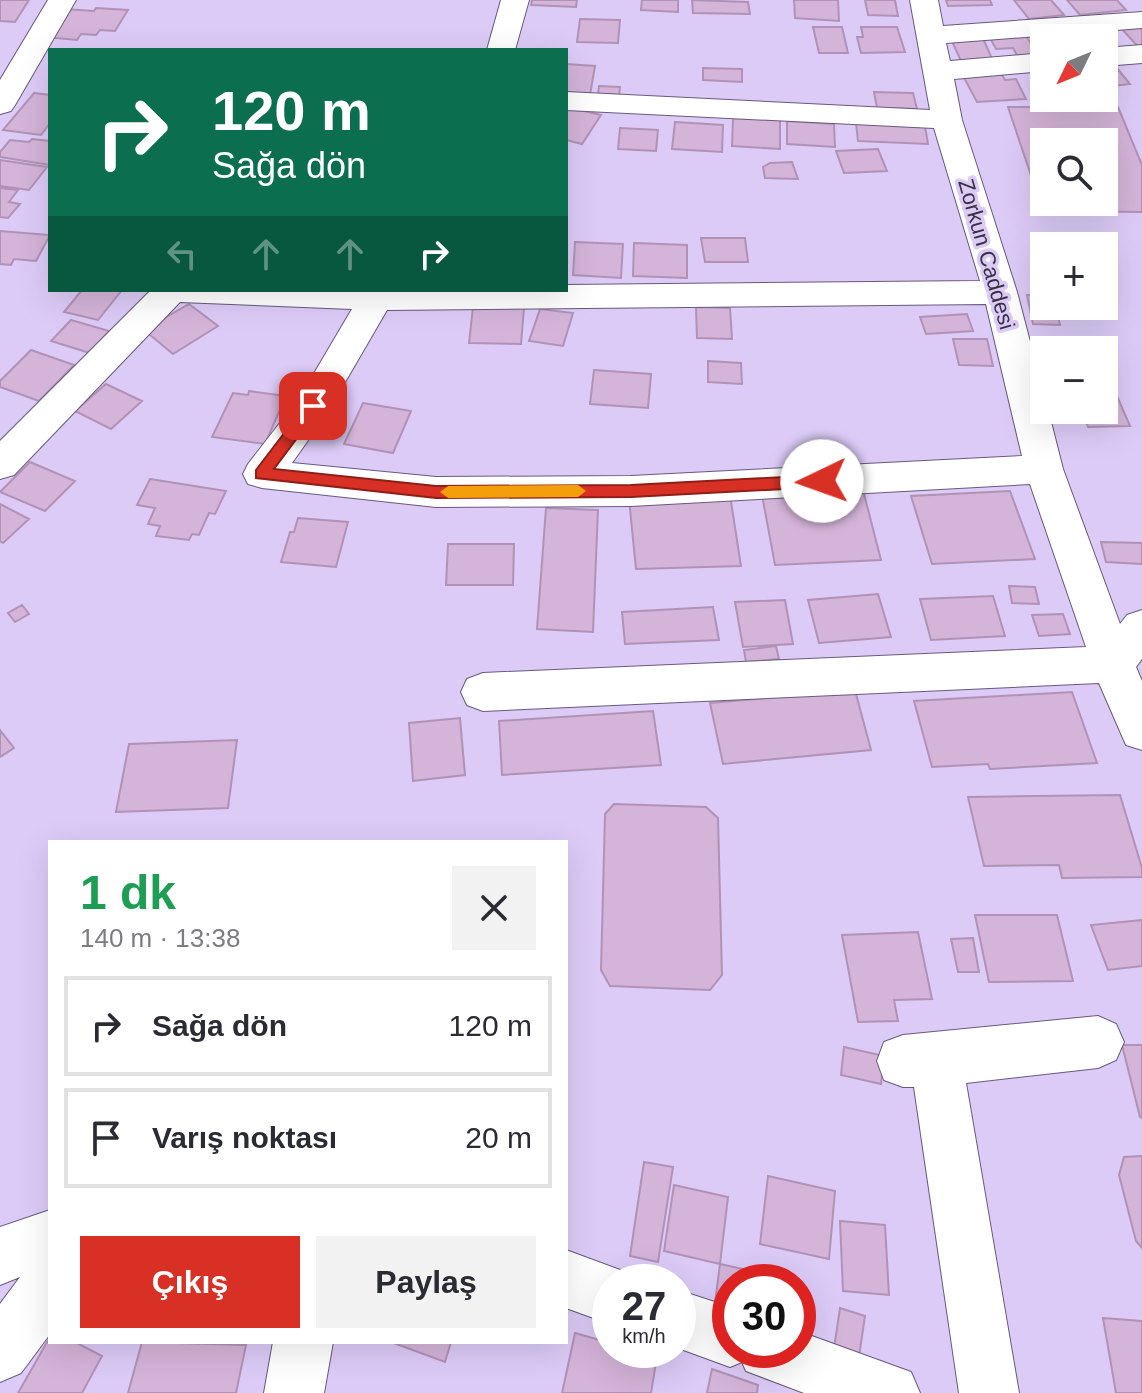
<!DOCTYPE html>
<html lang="tr">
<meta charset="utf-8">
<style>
body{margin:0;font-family:Arial,sans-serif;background:#f2f2f3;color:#2b2b33;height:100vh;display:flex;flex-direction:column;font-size:30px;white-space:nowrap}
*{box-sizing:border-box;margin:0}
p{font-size:26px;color:#7c7c81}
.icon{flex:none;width:44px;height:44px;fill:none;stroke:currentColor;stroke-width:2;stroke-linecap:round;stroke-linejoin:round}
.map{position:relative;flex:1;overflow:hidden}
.side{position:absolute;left:48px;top:840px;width:520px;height:504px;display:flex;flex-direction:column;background:#fff;border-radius:0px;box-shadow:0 8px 32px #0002}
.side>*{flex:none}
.guide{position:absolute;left:48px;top:48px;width:520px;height:244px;border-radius:0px;box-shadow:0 8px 32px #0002;background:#0b6e4f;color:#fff;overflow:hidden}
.needle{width:52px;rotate:227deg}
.fabs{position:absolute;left:1030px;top:24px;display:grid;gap:16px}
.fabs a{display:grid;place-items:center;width:88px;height:88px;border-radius:0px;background:#fff;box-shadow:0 8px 32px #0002;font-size:40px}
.speed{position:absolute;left:592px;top:1264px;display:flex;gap:16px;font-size:40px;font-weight:700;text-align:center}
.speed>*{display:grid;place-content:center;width:104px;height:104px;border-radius:50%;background:#fff;box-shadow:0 8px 32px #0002;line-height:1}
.speed small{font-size:20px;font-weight:400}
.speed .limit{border:12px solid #d22;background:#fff;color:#111}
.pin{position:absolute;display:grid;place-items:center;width:68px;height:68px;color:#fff;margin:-34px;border-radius:16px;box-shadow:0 4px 12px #0006}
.me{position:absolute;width:88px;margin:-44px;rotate:267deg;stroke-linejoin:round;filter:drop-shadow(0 0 6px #0008)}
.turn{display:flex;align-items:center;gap:28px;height:168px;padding:0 32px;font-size:36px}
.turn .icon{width:104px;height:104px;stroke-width:2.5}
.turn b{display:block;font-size:56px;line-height:68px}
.lanes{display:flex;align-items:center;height:76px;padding:0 32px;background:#0003;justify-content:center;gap:40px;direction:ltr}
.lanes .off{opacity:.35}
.round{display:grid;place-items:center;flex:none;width:84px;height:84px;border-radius:0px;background:#f2f2f3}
.overview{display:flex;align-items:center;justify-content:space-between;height:136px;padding:0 32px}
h1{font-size:48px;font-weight:600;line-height:60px;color:#1e9e55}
.action{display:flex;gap:16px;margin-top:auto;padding:16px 32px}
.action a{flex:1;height:92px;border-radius:0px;background:#d93025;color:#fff;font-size:32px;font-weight:600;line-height:92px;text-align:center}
.action a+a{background:#f2f2f3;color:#2b2b33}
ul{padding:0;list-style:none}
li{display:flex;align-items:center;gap:24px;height:100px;margin:0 16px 12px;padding:0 16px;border:4px solid #e1e1e2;border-radius:0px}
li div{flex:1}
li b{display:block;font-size:30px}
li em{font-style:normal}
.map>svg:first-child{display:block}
</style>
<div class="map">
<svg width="1142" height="1393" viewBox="0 0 1142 1393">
<rect width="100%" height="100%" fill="#dccbf7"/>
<path fill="#d4b4d9" stroke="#b192b6" stroke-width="2" fill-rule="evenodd" d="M0 0H29L15 22 0 21Z
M532 0H577L576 7 531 5Z
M642 0H678V12L641 10Z
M692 0 748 2 750 14 693 13Z
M794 0H838L839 21 795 18Z
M865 0H895L898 16 868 15Z
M946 0H990L992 5 948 6Z
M1014 0H1051L1064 15 1029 19Z
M1067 0H1117L1126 10 1080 15Z
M96 8 128 10 115 31 100 30 96 35 81 34 77 40 44 37 65 9 94 11Z
M580 19 620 20 618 43 577 42Z
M1083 25 1092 38H1044V48L1031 29Z
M1142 26V50H1141L1121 28Z
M813 27H842L848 53H819Z
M861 27H897L905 52 861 53 857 37H863Z
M1024 32 1039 58 1019 59 1013 48 996 49 988 34Z
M982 36 993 61H961L950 37Z
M566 64 595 66 590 95 566 94Z
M1116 67 1130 84 1104 87V68Z
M703 68 742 69V82L703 80Z
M1001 73 1005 80 1016 79 1026 99 977 102 963 76Z
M599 86 620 87 619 96 598 95Z
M874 92 913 93 917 109 877 108Z
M34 93 50 95V123L41 135 3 130Z
M566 107 601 115 582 144 566 140Z
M1008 107H1118L1142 165V212L1043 211ZM1044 142H1104V202H1044Z
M733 118 780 120V149L732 146Z
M787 121 834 124 835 147 787 144Z
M675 122 723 125 722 152 672 149Z
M856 123 925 126 928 144 858 141Z
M620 128 658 130 656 151 618 149Z
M32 139 50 141V165L0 157V152L10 140 29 142Z
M878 149 887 171 844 173 836 151Z
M0 160 47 167 29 190 0 186Z
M792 162 798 179 765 178 763 167 770 163Z
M0 188 18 190 9 202 20 204 8 218 0 217Z
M0 231 50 235 36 261 14 259 11 265 0 264Z
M701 238H745L748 262H705Z
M575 242 623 244 621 278 573 275Z
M634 243 687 245V278L633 276Z
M82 290H122L98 320 64 312Z
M1027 295 1044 296V306H1055L1060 325 1033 324Z
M189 304 218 326 173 354 144 330Z
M473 307 524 308 521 344 469 343Z
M696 307 730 308 732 339 697 338Z
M540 309 573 313 563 346 529 341Z
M967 314 973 331 926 334 920 317Z
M71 320 109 331 90 353 51 341Z
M953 339H987L993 366 959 365Z
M31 350 74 365 39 401 0 387V381Z
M708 361 741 363 742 384 708 382Z
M594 370 651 374 648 408 590 404Z
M106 384 142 401 111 429 75 411Z
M249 391 286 396 265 444 212 437 233 393 248 395Z
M1104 396H1117L1130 426 1088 427 1084 416H1071L1069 410H1104Z
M363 403 411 411 393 453 344 444Z
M30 462 75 481 45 511 0 492Z
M150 479 226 491 215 514 209 513 199 535 192 534 189 540 156 536 160 526 148 524 155 508 137 505Z
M863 490 881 560 775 565 762 495Z
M1010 491 1035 559 932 564 911 496Z
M730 495 741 566 636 569 629 499Z
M0 504 29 519 3 543 0 541Z
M546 508 598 510 593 632 537 629Z
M298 518 348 522 336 567 281 562 290 532H294Z
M1101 542 1142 543V564L1106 562Z
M448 544H514L513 585H446Z
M1009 586 1035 587 1039 604 1012 603Z
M878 594 891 637 819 643 808 600Z
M993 596 1005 636 931 640 920 599Z
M785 600 793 644 743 647 735 602Z
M22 605 29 614 15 622 8 613Z
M713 607 719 640 625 644 622 612Z
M1063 614 1070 634 1039 636 1032 615Z
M776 646 779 659 746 662 744 650Z
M855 690 871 750 723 764 710 703Z
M1072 692 1097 763 990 769 988 764 932 767 914 701Z
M653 711 661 765 502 775 499 721Z
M460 718 465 775 413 781 409 723Z
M0 730 14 748 0 757Z
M237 740 228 808 116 812 129 744Z
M1120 795 1142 868V877L1062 878 1059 865 984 866 968 797Z
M614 804 706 807 718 818 722 975 710 990 610 986 601 970 605 814Z
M975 915H1057L1073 981 989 982Z
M1142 920V966L1108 970 1091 925Z
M918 932 932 999 894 1000 898 1021 858 1022 842 935Z
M973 938 979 972H958L951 939Z
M1122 1045H1142V1118L1140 1117Z
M844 1047 884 1056 881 1084 841 1075Z
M1142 1156V1248L1136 1241 1119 1175 1124 1157Z
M644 1162 673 1167 658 1262 630 1256Z
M768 1176 835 1191 829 1259 760 1244Z
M674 1185 728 1197 720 1264 664 1251Z
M840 1221 885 1225 889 1295 843 1291Z
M720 1264 761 1273 760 1282H730V1306L715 1303Z
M840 1308 865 1316 859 1357 834 1348Z
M1103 1318 1142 1321V1393H1116Z
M575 1333 610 1343V1350H635L657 1357 651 1393H562Z
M50 1337V1342H75L102 1356 82 1393H18Z
M142 1342 246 1345 236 1393H128Z
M391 1342H451L445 1362Z
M712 1369 758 1385 757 1393H707Z"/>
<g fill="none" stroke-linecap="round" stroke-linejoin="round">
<defs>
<path id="minor" d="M48 0H76L15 105 11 111 0 114V80Z
M501 0H529L515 50H487Z
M910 0H938L943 26 1142 12V28L946 43 950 61 1044 53V71L954 79 962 120 1017 292 1044 395V410H1048L1063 469 1120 624 1127 615 1142 610V659L1136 667 1142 681V750L1126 745 1099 683 483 711 467 705 461 692 467 679 483 673 1086 647 1030 484 631 506 436 507 262 488 248 484 243 474 248 464 300 397 352 309 180 302 14 475 0 479V441L151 290H566V285L980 281 934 128 566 110V92L930 110ZM986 304 1022 456 631 476 436 477 292 463 326 415 387 310Z
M1142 45V63L1104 66V48Z
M1098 1016 1116 1024 1124 1042 1116 1060 1098 1068 966 1083 1019 1393H959L914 1087H903L884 1080 877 1061 884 1042 903 1035Z
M50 1210V1334L21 1373 0 1382V1304L20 1277 0 1285V1227Z
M566 1250 631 1274 634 1282H610V1324L566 1308Z
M678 1290 730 1307V1350H798V1331L911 1372 920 1393H804L746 1371 742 1362 730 1367 678 1348Z
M273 1342H333L324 1393H264Z"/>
</defs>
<use href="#minor" stroke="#68597f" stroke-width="2"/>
<use href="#minor" fill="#fff" fill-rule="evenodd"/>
</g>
<path fill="#d93025" stroke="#8d1f18" stroke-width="2" d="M313 400 321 406 274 469 436 486 631 485 822 475 830 481 822 487 631 497 436 498 256 478V470L308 402Z"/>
<path fill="#f59e0b" d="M578 485 586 491 578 497 448 498 440 492 448 486Z"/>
<g text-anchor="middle" stroke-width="7" stroke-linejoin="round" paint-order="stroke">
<g font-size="22" fill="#383243" stroke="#dccbf7">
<text transform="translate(987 254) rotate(74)" y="8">Zorkun Caddesi</text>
</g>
</g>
</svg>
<div class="fabs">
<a><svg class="needle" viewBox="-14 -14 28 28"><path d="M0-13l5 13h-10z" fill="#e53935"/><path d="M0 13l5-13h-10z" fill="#7c7c81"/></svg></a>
<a><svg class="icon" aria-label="search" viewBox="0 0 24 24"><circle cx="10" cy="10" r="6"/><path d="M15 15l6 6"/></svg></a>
<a>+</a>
<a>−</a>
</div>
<div class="speed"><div>27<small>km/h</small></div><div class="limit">30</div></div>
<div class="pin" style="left:313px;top:406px;background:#d93025"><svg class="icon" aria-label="arrive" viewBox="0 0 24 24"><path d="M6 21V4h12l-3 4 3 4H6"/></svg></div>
<svg class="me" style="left:822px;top:481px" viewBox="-20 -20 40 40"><circle r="19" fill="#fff"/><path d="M0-13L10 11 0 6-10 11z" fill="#d93025"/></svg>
<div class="guide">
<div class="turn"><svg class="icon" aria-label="right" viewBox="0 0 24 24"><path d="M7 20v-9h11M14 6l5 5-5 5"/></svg><div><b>120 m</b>Sağa dön</div></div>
<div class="lanes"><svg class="icon off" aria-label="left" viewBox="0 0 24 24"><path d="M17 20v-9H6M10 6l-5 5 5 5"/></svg><svg class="icon off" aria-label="ahead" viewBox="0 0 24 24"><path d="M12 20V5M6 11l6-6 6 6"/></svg><svg class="icon off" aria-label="ahead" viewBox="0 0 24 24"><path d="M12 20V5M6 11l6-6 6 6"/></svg><svg class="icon" aria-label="right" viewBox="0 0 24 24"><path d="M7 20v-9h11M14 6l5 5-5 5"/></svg></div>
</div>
<section class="side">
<div class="overview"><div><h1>1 dk</h1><p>140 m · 13:38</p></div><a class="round"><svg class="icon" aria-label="close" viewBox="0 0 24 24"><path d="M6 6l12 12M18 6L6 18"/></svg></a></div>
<ul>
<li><svg class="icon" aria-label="right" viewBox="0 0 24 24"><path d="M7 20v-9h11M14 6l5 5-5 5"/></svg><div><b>Sağa dön</b></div><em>120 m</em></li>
<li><svg class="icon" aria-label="arrive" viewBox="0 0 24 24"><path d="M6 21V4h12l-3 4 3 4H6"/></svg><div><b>Varış noktası</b></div><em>20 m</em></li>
</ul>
<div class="action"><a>Çıkış</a><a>Paylaş</a></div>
</section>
</div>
